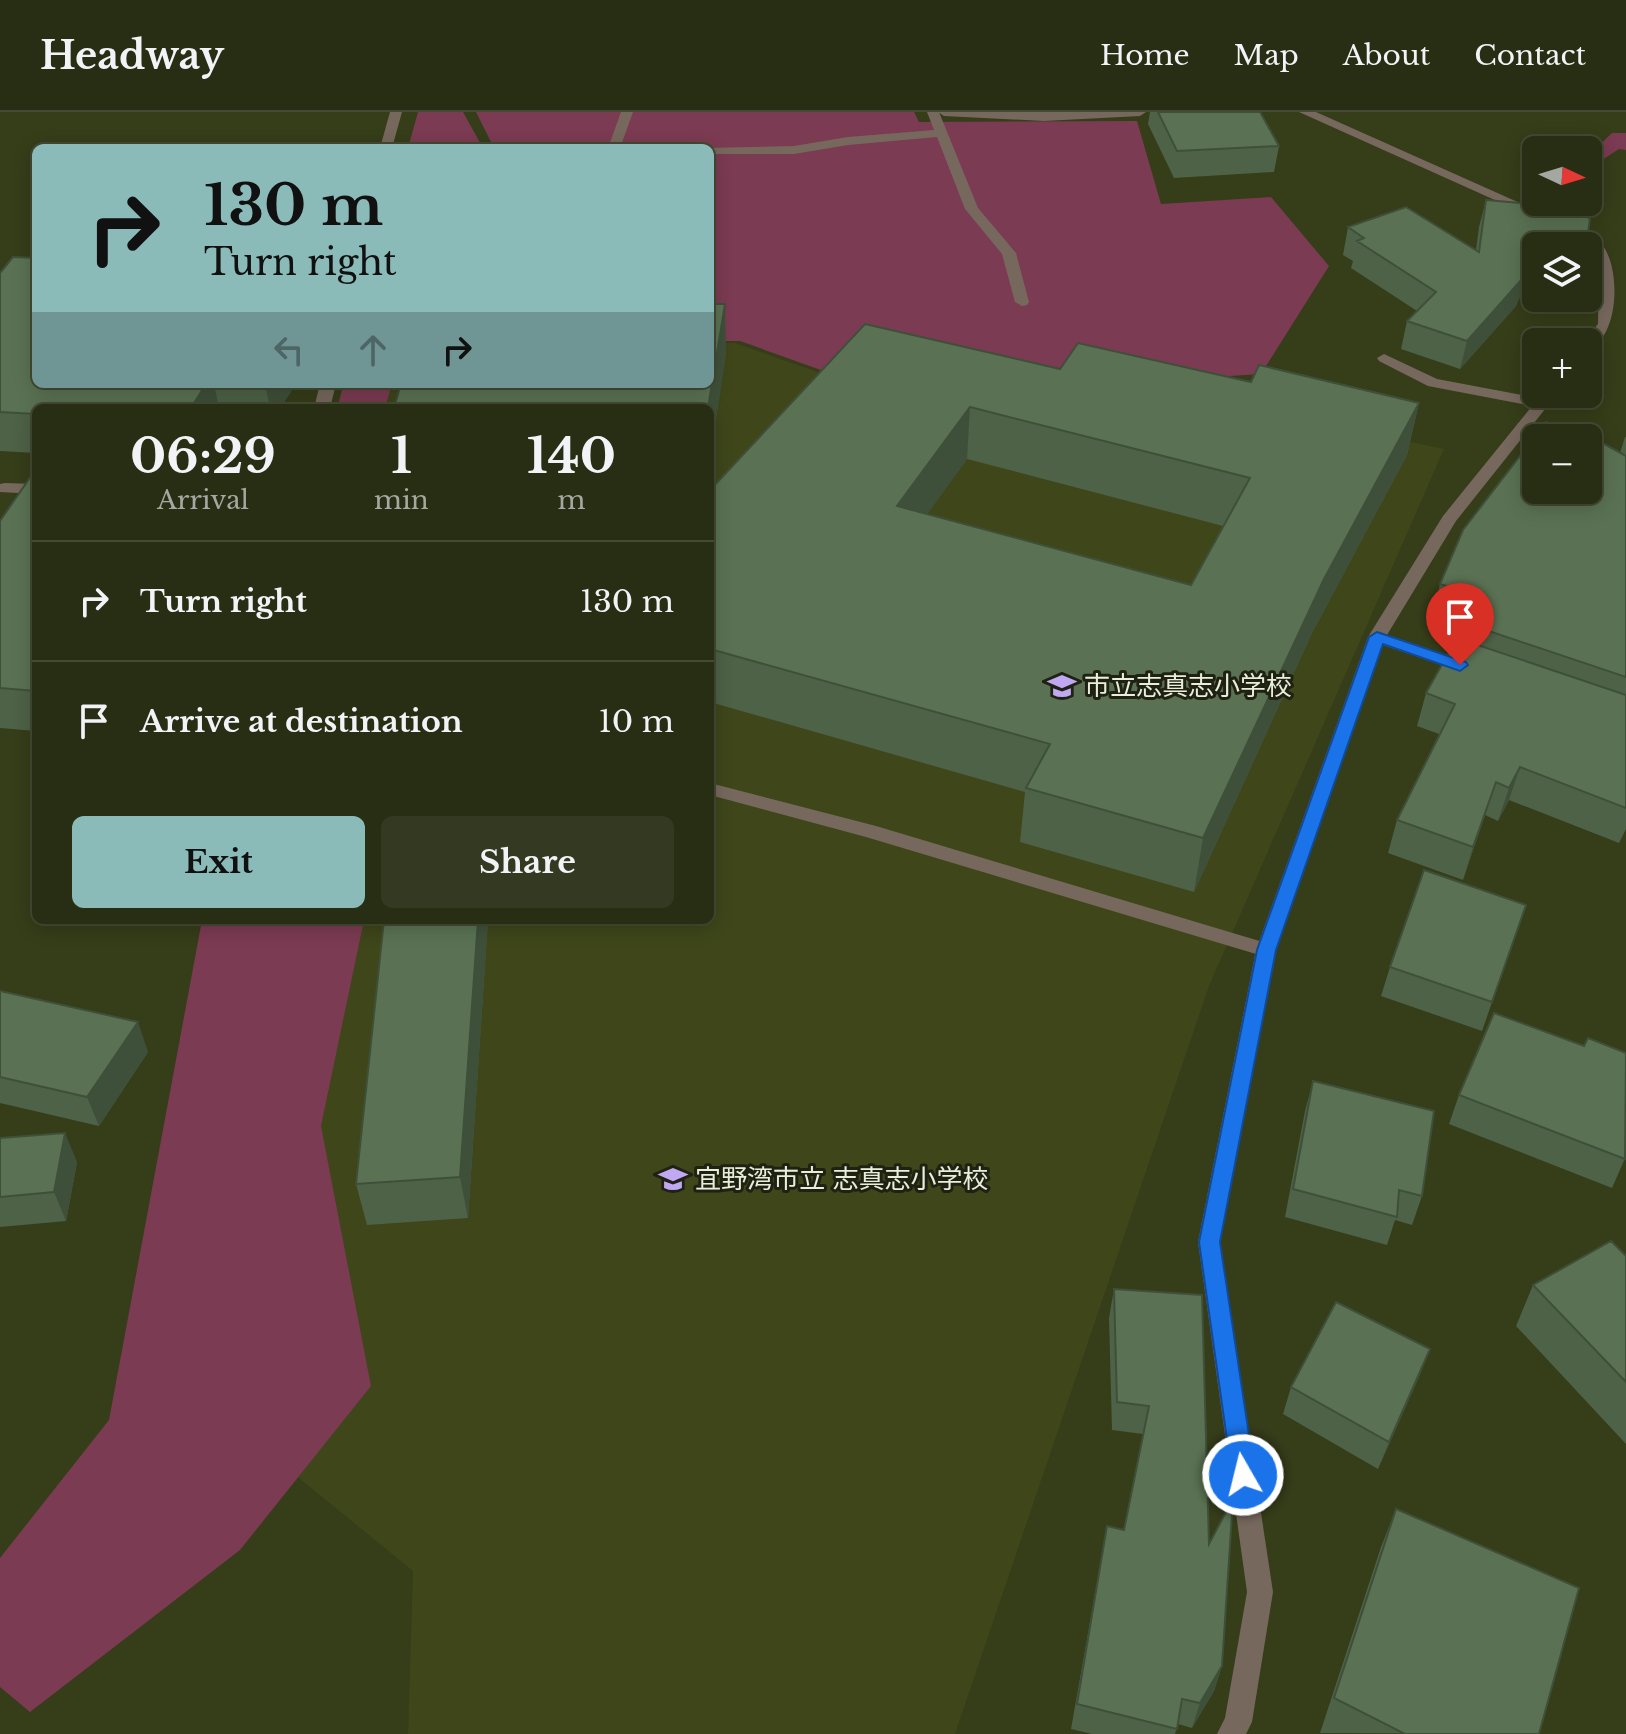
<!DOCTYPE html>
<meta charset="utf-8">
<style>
body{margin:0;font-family:"Libre Baskerville","Noto Sans JP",serif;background:#343a21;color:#f1f3f6;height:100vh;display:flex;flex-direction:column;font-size:30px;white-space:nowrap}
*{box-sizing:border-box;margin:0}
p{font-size:26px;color:#a5a8a0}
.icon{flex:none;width:44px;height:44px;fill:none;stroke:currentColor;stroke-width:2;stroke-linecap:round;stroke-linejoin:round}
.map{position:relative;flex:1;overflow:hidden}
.drawer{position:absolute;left:32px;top:292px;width:682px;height:520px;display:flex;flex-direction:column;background:#282e13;border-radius:12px;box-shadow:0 4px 20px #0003,0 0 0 2px #444a33}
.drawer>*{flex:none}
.guide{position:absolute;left:32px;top:32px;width:682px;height:244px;border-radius:12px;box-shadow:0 4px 20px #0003,0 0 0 2px #444a33;background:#8bbbb9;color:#111;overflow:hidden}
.needle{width:52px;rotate:94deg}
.fabs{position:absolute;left:1522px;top:24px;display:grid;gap:16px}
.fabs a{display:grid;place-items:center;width:80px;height:80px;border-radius:12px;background:#282e13;box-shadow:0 4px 20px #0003,0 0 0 2px #444a33;font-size:40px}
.pin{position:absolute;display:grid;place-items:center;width:68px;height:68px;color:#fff;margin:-82px -34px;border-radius:50% 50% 50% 0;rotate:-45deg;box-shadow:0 0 8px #0007}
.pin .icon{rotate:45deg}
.me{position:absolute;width:88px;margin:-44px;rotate:352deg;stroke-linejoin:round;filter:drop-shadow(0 0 6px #0008)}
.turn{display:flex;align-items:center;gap:28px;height:168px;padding:0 40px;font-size:36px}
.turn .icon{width:104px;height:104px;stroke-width:2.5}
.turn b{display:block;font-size:56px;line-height:68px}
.lanes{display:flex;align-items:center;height:76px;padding:0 40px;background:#0003;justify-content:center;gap:40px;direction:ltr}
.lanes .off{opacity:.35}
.eta{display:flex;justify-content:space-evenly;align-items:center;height:136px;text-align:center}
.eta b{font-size:48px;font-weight:700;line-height:56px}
.cta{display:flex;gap:16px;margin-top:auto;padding:16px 40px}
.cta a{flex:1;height:92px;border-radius:12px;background:#8bbbb9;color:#111;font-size:32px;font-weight:700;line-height:92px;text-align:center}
.cta a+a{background:#343a21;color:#f1f3f6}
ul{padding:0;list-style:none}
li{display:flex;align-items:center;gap:24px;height:120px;padding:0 40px;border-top:2px solid #444a33}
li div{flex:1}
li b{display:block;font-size:30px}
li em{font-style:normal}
header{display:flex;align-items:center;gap:48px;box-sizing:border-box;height:112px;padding:0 40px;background:#282e13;border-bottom:2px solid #444a33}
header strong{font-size:38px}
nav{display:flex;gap:44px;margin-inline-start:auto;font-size:28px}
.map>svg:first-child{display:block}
</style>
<header>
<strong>Headway</strong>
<nav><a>Home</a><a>Map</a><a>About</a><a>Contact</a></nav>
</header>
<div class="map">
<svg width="1626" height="1622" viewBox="0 0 1626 1622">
<rect width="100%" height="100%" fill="#363d19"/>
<path fill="#3e461a" d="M710 231H735L829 264 1150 274 1444 337 1209 874 955 1622H408L413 1459 170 1261 249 808H710V296H338L342 272H710Z"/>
<path fill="#7b3b52" d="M418 0H463L483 36H408Z
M476 0H914L919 10 1137 9 1161 92 1271 85 1329 154 1261 262 1058 275 832 262 740 229H710V36H494Z
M1612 21H1626V38L1619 37 1588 57V44Z
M344 272H392L385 296H337Z
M202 808H364L321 1014 371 1274 240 1438 30 1600 0 1575V1446L109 1308Z"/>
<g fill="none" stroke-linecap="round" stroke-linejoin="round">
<path fill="#77685d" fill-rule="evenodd" d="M621 0H633L620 36H608Z
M927 0H939L978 96 1016 141 1029 190 1027 193 1022 194 1015 190 1002 142 965 97 937 25 848 33 794 42H710V36H705L794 34 848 25 934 18Z
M1525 307 1556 326H1537L1517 312Z
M710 671 876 714 1273 833 1276 838 1273 843 1266 845 866 725 710 683Z"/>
<path fill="#77685d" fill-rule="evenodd" d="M390 0H402L392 36H380Z
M938 0H1146L1140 4 1044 9 944 4Z
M1299 0H1316L1540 100 1528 103Z
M1566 109C1577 113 1596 124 1603 134 1621 158 1619 226 1588 237V230H1583L1598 212 1599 157 1591 137 1559 113Z
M1384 242 1437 267 1538 286 1541 282H1557L1456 409 1387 523 1474 552 1477 556 1468 562 1383 533 1276 838 1220 1130 1273 1480 1252 1610 1246 1622H1217L1225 1606 1247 1480 1198 1130 1256 838 1368 525 1443 404 1532 294 1428 274 1379 249 1377 246Z
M320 272H336L330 296H314Z
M5 371 36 372V382L0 380V372Z"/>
</g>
<path fill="#4d6247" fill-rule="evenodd" d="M1150 0H1260L1279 34 1274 60 1174 66 1148 12Z
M1486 88 1536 134V172L1525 184 1521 182 1516 194 1460 257 1401 237 1407 209 1417 199 1351 156 1353 149 1343 143 1348 115 1476 138 1479 115Z
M0 161 36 272H296L280 296H36V341L0 339Z
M1060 257 1251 270 1419 291 1407 343 1312 521 1194 780 1020 730 1025 680 710 590V378ZM967 347 1223 414 1191 473 927 402Z
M1625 325H1626V717L1619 731 1509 688 1498 709 1485 703 1463 768 1388 741 1397 708 1439 622 1417 614 1426 581 1461 527 1464 515 1432 505 1440 472 1620 341Z
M36 357V619L0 616V409Z
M1526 793 1482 919 1381 884 1390 855Z
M384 808H488L468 1106 367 1113 356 1072Z
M0 879 148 940 99 1014 0 991Z
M1584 934 1626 1044 1612 1076 1449 1012 1459 983Z
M1313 969 1422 1084 1412 1113 1395 1108 1387 1133 1285 1105 1305 999Z
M0 1026 77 1050 66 1109 0 1115Z
M1626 1144V1332L1516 1214 1533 1173Z
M1114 1177 1209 1432 1222 1554 1214 1579 1192 1616 1178 1612 1175 1622H1092L1071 1617 1107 1414 1124 1418 1143 1322 1112 1318 1109 1206Z
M1430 1237 1419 1265 1378 1357 1283 1302 1291 1275Z
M1396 1397 1539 1622 1320 1621 1381 1435Z"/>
<path fill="#3f503a" d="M1536 152V172L1525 184 1532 157Z
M1529 155 1521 182 1516 194 1460 257 1467 229Z
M725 192 726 243 710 348V296H708Z
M206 272H214L219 296H191Z
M265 272H296L280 296H270Z
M1419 291 1407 343 1312 521 1194 780 1203 726 1324 467Z
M970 295 967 347 895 447 897 394Z
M1520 655 1509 688 1498 709 1509 676Z
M1496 670 1485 703 1463 768 1473 735Z
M478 808H488L468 1106 460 1065Z
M138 910 148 940 99 1014 87 985Z
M65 1021 77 1050 66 1109 54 1080Z
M1430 1237 1419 1265 1378 1357 1389 1330Z
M1222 1554 1214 1579 1192 1616 1200 1591Z"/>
<path fill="#5a7253" stroke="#3f503a" stroke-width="2" fill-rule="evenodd" d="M1158 0H1260L1279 34 1177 39Z
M1486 88 1576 96 1590 107 1586 134H1536V152L1532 157 1529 155 1523 166 1467 229 1407 209 1436 180 1357 129 1364 126 1348 115 1406 95 1479 140Z
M13 145 36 146V272H206L191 296H36V302L0 300V161Z
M710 192H725L708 296H394L401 272H710Z
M865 212 1060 257 1078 231 1251 270 1259 253 1419 291 1324 467 1203 726 1026 676 1050 632 710 537V496L712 494 710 493V378ZM970 295 1250 366 1191 473 897 394Z
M1546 310 1597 328 1626 344V565L1465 511 1480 484 1440 472 1463 418ZM1536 326H1588V378H1536Z
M36 357V579L0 576V409Z
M1457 526 1626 583V696L1520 655 1509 676 1496 670 1473 735 1397 708 1455 592 1426 581Z
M1424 758 1526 793 1492 890 1390 855Z
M384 808H478L460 1065 356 1072Z
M0 879 138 910 87 985 0 965Z
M1494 901 1584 934 1588 926 1626 941 1625 1047 1459 983Z
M1313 969 1434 999 1422 1084 1399 1078 1397 1105 1293 1077Z
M65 1021 54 1080 0 1085V1026Z
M1611 1129 1626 1144V1270L1533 1173Z
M1114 1177 1202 1183 1209 1432 1233 1387 1222 1554 1200 1591 1182 1587 1177 1617 1077 1592 1107 1414 1124 1418 1149 1294 1117 1290Z
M1336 1190 1430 1237 1389 1330 1291 1275Z
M1396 1397 1579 1476 1539 1622H1405L1334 1586Z"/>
<path fill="#1a73e8" stroke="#114b97" stroke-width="2" d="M1377 520 1466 550 1468 553 1460 559 1383 532 1276 838 1220 1130 1255 1363 1251 1370 1243 1373 1235 1370 1232 1363 1199 1130 1257 838 1369 525Z"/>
<defs>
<symbol id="school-bare" viewBox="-9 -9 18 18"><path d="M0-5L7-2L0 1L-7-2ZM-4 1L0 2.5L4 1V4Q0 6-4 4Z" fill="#c0a8f3" stroke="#1f2212" stroke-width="2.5" paint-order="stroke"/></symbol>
</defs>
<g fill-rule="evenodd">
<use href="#school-bare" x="1042" y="554" width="40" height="40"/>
<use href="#school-bare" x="653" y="1047" width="40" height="40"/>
</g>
<g text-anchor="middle" stroke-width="6" stroke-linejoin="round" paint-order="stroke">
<g font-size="26" fill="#e8eed9" stroke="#1f2212" text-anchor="start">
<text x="1084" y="583">市立志真志小学校</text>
<text x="695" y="1076">宜野湾市立 志真志小学校</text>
</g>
</g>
</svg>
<div class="fabs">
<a><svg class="needle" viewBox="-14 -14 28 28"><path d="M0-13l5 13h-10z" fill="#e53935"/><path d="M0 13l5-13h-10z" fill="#a5a8a0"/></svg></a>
<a><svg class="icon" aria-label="layers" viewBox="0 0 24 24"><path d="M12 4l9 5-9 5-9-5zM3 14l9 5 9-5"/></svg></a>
<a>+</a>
<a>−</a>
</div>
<div class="pin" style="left:1460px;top:553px;background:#d93025"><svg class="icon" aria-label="arrive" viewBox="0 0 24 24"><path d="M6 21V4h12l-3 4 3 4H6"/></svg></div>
<svg class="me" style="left:1243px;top:1363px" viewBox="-20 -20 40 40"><circle r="17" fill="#1a73e8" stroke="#fff" stroke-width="3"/><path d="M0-11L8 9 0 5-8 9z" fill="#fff"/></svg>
<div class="guide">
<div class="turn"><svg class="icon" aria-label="right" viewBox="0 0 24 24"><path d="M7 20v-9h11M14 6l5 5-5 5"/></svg><div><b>130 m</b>Turn right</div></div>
<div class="lanes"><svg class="icon off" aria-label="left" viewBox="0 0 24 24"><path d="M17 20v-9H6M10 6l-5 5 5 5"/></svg><svg class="icon off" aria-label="ahead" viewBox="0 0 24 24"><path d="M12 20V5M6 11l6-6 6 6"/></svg><svg class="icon" aria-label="right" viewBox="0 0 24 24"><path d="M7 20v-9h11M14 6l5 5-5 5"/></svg></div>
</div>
<section class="drawer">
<div class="eta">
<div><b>06:29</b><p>Arrival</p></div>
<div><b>1</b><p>min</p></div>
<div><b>140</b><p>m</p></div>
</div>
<ul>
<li><svg class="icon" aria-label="right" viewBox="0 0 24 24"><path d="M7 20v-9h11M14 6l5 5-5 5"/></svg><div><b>Turn right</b></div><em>130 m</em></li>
<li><svg class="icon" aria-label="arrive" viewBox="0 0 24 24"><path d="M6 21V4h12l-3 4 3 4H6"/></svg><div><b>Arrive at destination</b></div><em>10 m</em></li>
</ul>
<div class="cta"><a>Exit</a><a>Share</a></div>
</section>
</div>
